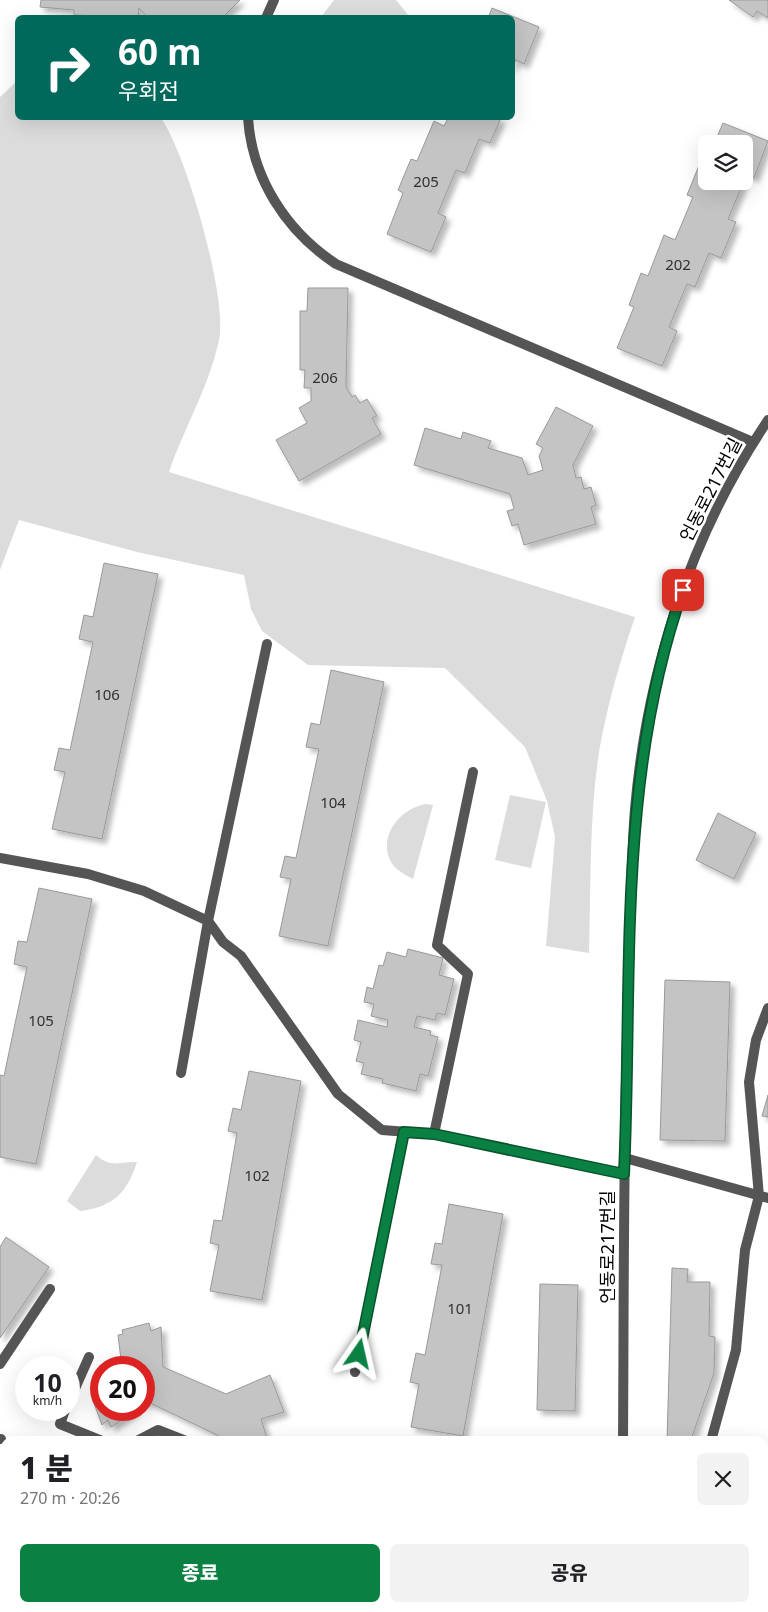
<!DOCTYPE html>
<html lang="ko">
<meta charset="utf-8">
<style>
body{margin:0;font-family:"Noto Sans","Noto Sans KR",sans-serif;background:#f2f2f2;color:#202124;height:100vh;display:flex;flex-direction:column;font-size:19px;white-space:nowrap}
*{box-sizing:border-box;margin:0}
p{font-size:16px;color:#757577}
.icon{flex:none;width:28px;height:28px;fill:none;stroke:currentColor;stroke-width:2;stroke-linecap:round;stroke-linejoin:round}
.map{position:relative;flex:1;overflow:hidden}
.drawer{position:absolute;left:0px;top:1436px;width:769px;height:176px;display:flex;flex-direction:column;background:#fff;border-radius:15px 15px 0 0;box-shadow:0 5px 20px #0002}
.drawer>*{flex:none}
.hud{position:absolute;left:15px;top:15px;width:500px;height:105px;border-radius:8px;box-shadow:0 5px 20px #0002;background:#00695c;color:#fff;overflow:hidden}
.fabs{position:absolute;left:698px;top:135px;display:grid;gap:10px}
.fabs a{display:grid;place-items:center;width:55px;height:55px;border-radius:8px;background:#fff;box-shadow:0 5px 20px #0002;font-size:25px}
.speed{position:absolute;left:15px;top:1356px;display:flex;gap:10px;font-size:25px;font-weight:700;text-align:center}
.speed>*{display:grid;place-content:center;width:65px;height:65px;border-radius:50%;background:#fff;box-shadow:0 5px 20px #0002;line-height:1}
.speed small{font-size:12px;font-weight:400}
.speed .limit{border:8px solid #d22;background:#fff;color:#111}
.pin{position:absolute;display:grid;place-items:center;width:42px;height:42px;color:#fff;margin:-21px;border-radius:10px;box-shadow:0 2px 8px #0006}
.me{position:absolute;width:55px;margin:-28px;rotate:11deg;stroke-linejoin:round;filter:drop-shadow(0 0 4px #0008)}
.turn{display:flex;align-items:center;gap:18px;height:105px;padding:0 20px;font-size:22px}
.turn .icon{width:65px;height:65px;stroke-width:2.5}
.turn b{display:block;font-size:35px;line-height:42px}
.round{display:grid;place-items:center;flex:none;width:52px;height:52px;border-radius:8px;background:#f2f2f2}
.head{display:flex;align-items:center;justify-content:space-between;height:85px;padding:0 20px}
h1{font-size:30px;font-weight:800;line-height:38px}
.button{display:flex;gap:10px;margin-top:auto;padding:10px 20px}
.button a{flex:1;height:58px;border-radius:8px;background:#0b8043;color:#fff;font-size:20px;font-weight:800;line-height:58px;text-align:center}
.button a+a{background:#f2f2f2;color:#202124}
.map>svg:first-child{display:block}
</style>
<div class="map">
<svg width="768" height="1612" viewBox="0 0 768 1612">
<defs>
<filter id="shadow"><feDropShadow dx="4.5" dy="4.5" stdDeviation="2.5" flood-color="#0004"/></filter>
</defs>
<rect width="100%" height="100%" fill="#fff"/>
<path fill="#dcdcdc" d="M334 0H396L409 16 321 17Z
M17 81 18 118H161C186 153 228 298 219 340 209 387 184 428 169 472L635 617C620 661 607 706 599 752 589 818 591 886 589 953L546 946 555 837 547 801 525 747 445 668 308 665 262 631 251 609 244 575 137 552 19 520 0 570V97Z
M510 795 546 802 531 868 495 860Z
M426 804 433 805 413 879C406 875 395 870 391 862 377 836 401 808 426 804Z
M96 1155C112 1169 119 1161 137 1162 127 1193 113 1207 80 1211L67 1201Z"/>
<path fill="#c4c4c4" stroke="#999" filter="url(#shadow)" d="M41 0H240L222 18H148L139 8 138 18 74 15V10L40 7Z
M729 0H768V18L757 11 753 17Z
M492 8 539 27 524 64 516 60 512 68V18H488Z
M448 118H501L490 143 479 139 465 173 456 170 438 213 446 217 431 252 387 234 403 193 398 190 411 159 417 161 434 121 444 126Z
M723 123 768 141 754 178 747 174 744 181V144H714Z
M706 162V181H744L728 219 736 222 721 258 709 253 695 287 687 284 669 327 677 331 662 366 617 348 634 307 629 305 641 273 648 276 664 235 675 240 693 197 687 195 700 163 705 166Z
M308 288H348L346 387 352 397 355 395 360 403 367 399 377 416 372 418 381 434 299 481 276 440 307 423 299 408 311 401V388H304L305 370H300V311H307Z
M556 407 593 426 573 465 576 478 581 477 584 489 591 487 596 505 591 507 596 524 524 545 518 524 512 526 507 511 514 509 510 494 414 465 425 428 461 439 463 432 491 441 488 448 522 458 528 475 543 470 539 456 543 448 536 444Z
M104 563 158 574 102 839 52 829 65 772 54 770 59 748 70 750 93 642 79 639 84 615 93 617Z
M331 670 384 682 328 946 279 936 291 879 280 877 285 856 296 858 319 749 306 747 311 723 320 725Z
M718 813 756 833 734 879 696 860Z
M39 888 92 899 36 1164 0 1157V1075L4 1076 27 967 14 964 18 941 27 942Z
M408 949 443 958 439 975 454 979 445 1015 437 1013 435 1020 417 1016 414 1027 431 1031 430 1035 438 1037 428 1076 420 1074 416 1091 382 1083 383 1079 361 1074 364 1063 356 1061 361 1042 354 1040 358 1020 387 1027 388 1020 371 1016 374 1004 364 1002 367 987 373 989 379 965 383 966 387 952 406 957Z
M665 980 730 982 725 1141 660 1140Z
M249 1071 301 1081 262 1300 210 1291 219 1245 210 1243 214 1220 222 1221 237 1133 228 1131 233 1108 241 1110Z
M768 1095V1117L762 1116Z
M449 1204 503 1214 463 1436 411 1427 419 1384 410 1382 416 1353 425 1355 442 1265 431 1264 435 1243 442 1244Z
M6 1237 49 1267 0 1338V1247Z
M672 1268 688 1269 687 1282H710L709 1336 715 1337 714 1373 692 1437H687V1441H667Z
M540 1284 578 1285 575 1411 537 1410Z
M149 1323 151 1331 161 1327 163 1367 226 1394 270 1375 284 1412 261 1419 268 1441H222L219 1436 148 1402 144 1405V1368H122L118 1335 123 1334 122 1330Z
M101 1385V1410H136L111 1427 108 1420 102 1425 92 1398 97 1393 94 1389Z
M0 1521 5 1524V1551L0 1549Z
M768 1555V1596H764V1556Z
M179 1608H191L179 1612Z
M296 1608H344L343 1612H295Z
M405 1608H433V1612H405Z
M515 1608H583V1612H509H515Z
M654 1608H688L686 1612H656Z"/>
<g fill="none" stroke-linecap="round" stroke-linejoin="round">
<path stroke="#555" stroke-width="10" d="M266 18 274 0
M248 118C252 178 286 231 336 264L753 442
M0 858 88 874 144 891 208 921 223 942 241 956 338 1094 382 1130 434 1134 624 1174
M181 1073 208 921 267 644
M434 1134 468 974 437 945 473 772
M0 1364 50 1289
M355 1372 404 1132
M69 1402 89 1357
M65 1410 60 1424 102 1441
M0 1439H1
M137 1441 158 1430 186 1441
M242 1612 244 1608"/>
<path stroke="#555" stroke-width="10" d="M625 1158 768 1198
M623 1441C624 1296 623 1150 628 1004 630 939 630 874 635 809 647 671 690 536 768 420
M711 1441 736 1350 745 1250 759 1196 749 1082 756 1040 768 1008
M707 1608 708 1612
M621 1612V1608"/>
<path stroke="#222" stroke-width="10" d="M0 1611 2 1612"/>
</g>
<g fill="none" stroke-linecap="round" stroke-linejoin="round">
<defs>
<path id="route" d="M359 1354 404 1132 434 1134 624 1174C633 976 616 780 683 590"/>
</defs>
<use href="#route" stroke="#07532c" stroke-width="12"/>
<use href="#route" stroke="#0b8043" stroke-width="9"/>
</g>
<g text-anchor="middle" stroke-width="5" stroke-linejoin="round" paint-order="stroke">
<g font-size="15" fill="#313131">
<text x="426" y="187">205</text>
<text x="678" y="270">202</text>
<text x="325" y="383">206</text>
<text x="107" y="700">106</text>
<text x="333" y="808">104</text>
<text x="41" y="1026">105</text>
<text x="257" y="1181">102</text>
<text x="460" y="1314">101</text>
</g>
<g font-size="18" fill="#000" stroke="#fff">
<text transform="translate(711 490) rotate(-63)" y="6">언동로217번길</text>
<text transform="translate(608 1247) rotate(-90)" y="6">언동로217번길</text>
</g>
</g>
</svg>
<div class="fabs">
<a><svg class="icon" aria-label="layers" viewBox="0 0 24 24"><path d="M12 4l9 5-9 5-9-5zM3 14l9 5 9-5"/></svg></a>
</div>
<div class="speed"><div>10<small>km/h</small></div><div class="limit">20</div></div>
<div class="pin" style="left:683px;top:590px;background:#d93025"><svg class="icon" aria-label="arrive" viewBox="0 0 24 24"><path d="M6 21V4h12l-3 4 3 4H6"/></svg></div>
<svg class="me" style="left:359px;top:1354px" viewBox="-20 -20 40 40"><path d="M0-17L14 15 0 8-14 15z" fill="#0b8043" stroke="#fff" stroke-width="4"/></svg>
<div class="hud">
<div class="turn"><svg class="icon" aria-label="right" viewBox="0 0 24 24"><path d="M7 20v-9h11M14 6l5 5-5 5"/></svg><div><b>60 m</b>우회전</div></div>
</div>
<section class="drawer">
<div class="head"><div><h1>1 분</h1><p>270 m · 20:26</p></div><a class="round"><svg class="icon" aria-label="close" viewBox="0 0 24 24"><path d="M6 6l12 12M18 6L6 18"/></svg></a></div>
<div class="button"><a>종료</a><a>공유</a></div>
</section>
</div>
